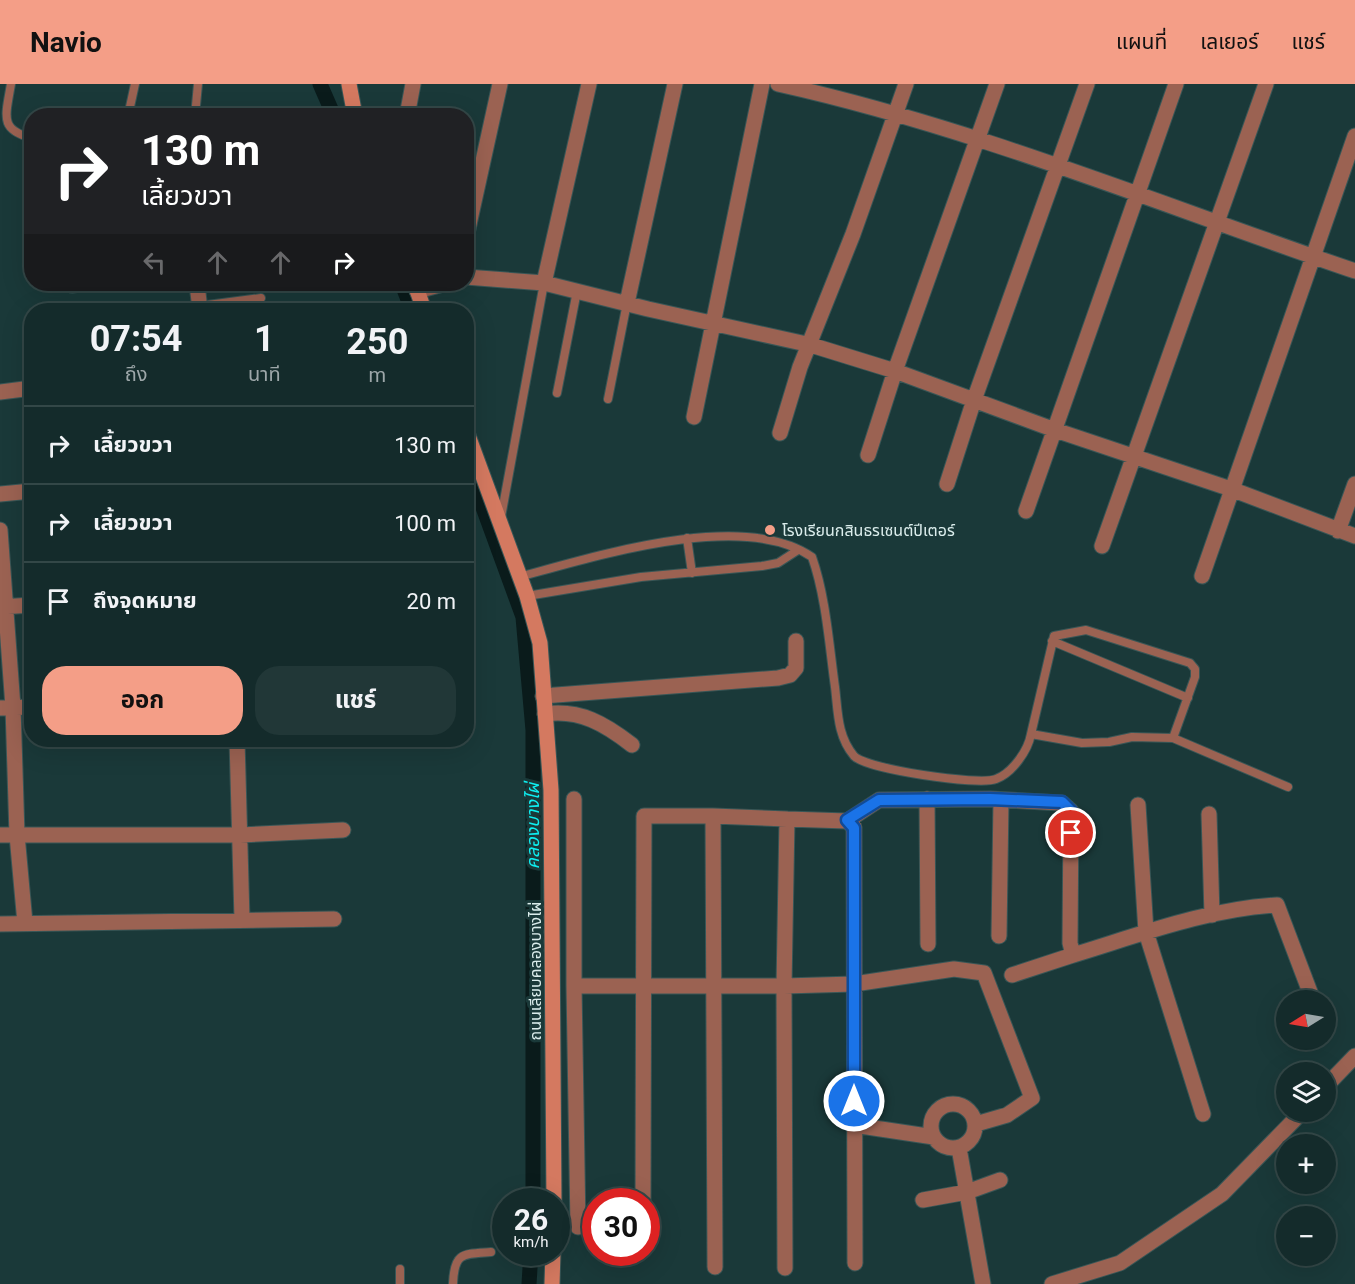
<!DOCTYPE html>
<html lang="th">
<meta charset="utf-8">
<style>
body{margin:0;font-family:Roboto,"Noto Sans Thai",sans-serif;background:#213737;color:#f1f3f6;height:100vh;display:flex;flex-direction:column;font-size:22px;white-space:nowrap}
*{box-sizing:border-box;margin:0}
p{font-size:20px;color:#9da7a9}
.icon{flex:none;width:33px;height:33px;fill:none;stroke:currentColor;stroke-width:2;stroke-linecap:round;stroke-linejoin:round}
.map{position:relative;flex:1;overflow:hidden}
.panel{position:absolute;left:24px;top:219px;width:450px;height:444px;display:flex;flex-direction:column;background:#142b2b;border-radius:24px;box-shadow:0 6px 24px #0002,0 0 0 2px #334747}
.panel>*{flex:none}
.top-card{position:absolute;left:24px;top:24px;width:450px;height:183px;border-radius:24px;box-shadow:0 6px 24px #0002,0 0 0 2px #334747;background:#202124;color:#fff;overflow:hidden}
.needle{width:39px;rotate:259deg}
.fabs{position:absolute;left:1276px;top:906px;display:grid;gap:12px}
.fabs a{display:grid;place-items:center;width:60px;height:60px;border-radius:50%;background:#142b2b;box-shadow:0 6px 24px #0002,0 0 0 2px #334747;font-size:30px}
.speed{position:absolute;left:492px;top:1104px;display:flex;gap:12px;font-size:30px;font-weight:700;text-align:center}
.speed>*{display:grid;place-content:center;width:78px;height:78px;border-radius:50%;background:#142b2b;box-shadow:0 6px 24px #0002,0 0 0 2px #334747;line-height:1}
.speed small{font-size:15px;font-weight:400}
.speed .limit{border:9px solid #d22;background:#fff;color:#111}
.pin{position:absolute;display:grid;place-items:center;width:51px;height:51px;color:#fff;margin:-26px;border:3px solid #fff;border-radius:50%;box-shadow:0 2px 6px #0007}
.me{position:absolute;width:66px;margin:-33px;rotate:0deg;stroke-linejoin:round;filter:drop-shadow(0 0 4px #0008)}
.turn{display:flex;align-items:center;gap:21px;height:126px;padding:0 18px;font-size:27px}
.turn .icon{width:78px;height:78px;stroke-width:2.5}
.turn b{display:block;font-size:42px;line-height:51px}
.lanes{display:flex;align-items:center;height:57px;padding:0 18px;background:#0003;justify-content:center;gap:30px;direction:ltr}
.lanes .off{opacity:.35}
.eta{display:flex;justify-content:space-evenly;align-items:center;height:102px;text-align:center}
.eta b{font-size:36px;font-weight:700;line-height:42px}
.button{display:flex;gap:12px;margin-top:auto;padding:12px 18px}
.button a{flex:1;height:69px;border-radius:24px;background:#f49e87;color:#111;font-size:24px;font-weight:700;line-height:69px;text-align:center}
.button a+a{background:#213737;color:#f1f3f6}
ul{padding:0;list-style:none}
li{display:flex;align-items:center;gap:18px;height:78px;padding:0 18px;border-top:2px solid #334747}
li div{flex:1}
li b{display:block;font-size:22px}
li em{font-style:normal}
header{display:flex;align-items:center;gap:36px;box-sizing:border-box;height:84px;padding:0 30px;background:#f49e87;color:#111}
header strong{font-size:28px}
nav{display:flex;gap:33px;margin-inline-start:auto;font-size:21px}
.map>svg:first-child{display:block}
</style>
<header>
<strong>Navio</strong>
<nav><a>แผนที่</a><a>เลเยอร์</a><a>แชร์</a></nav>
</header>
<div class="map">
<svg width="1355" height="1200" viewBox="0 0 1355 1200">
<rect width="100%" height="100%" fill="#1a3939"/>
<g fill="none" stroke-linecap="round" stroke-linejoin="round">
<path stroke="#0a1b1b" stroke-width="15" d="M320 0 334 32
M402 200 412 226
M466 377 523 533 533 646V1118
M529 1200 531 1168"/>
<defs>
<path id="lane" d="M11 0C5 34 0 46 32 54
M128 32 135 0
M195 32 198 0
M200 222 261 214
M557 309 577 207
M608 315 627 219
M501 433 544 199
M687 454 692 489
M519 493C593 473 744 425 812 473 826 513 829 560 835 603 838 627 837 652 854 672 866 685 979 702 996 695 1012 689 1028 667 1031 650
M527 512 641 493 762 482 778 479 798 466
M1052 557 1188 614
M1173 654 1195 593V585L1190 579 1086 546 1054 552 1031 650 1082 659 1109 658 1132 653 1173 654 1288 703
M400 1185V1200
M453 1200C454 1168 463 1170 491 1168"/>
<path id="street" d="M778 0C976 44 1163 122 1355 187
M407 32 413 0
M466 154 500 0
M466 193 544 199 648 225 811 261 895 287 1055 346 1231 405 1355 452
M544 199 589 0
M197 200 200 226
M72 201 81 200
M417 207 443 200
M627 219 675 0
M0 308 32 304
M694 333 762 0
M780 349 800 283 853 150 906 0
M868 371 895 287 997 0
M947 400 974 316 1087 0
M0 410 32 407
M1026 427 1176 0
M0 446 13 623 17 751 25 839
M1338 447 1355 400
M1102 462 1266 0
M1202 492 1355 52
M0 523 32 521
M543 612 778 594 790 591 796 584V557
M0 624 32 623
M545 630C580 625 605 640 632 661
M237 656 242 835
M574 715V902
M927 715 928 860
M1138 721 1146 848 1203 1030
M1209 730 1212 831
M713 732 787 735 784 902 785 1184
M787 735 847 737 854 743 855 1179
M847 737 879 716 990 715 1062 719 1071 727 1070 859 1073 871 1012 891
M0 751H240L343 746
M0 840 334 835
M999 852 1001 716
M1073 871C1139 851 1207 825 1277 821L1313 916
M1326 1002 1355 972
M931 1042a22 22 0 1 1 44 0a22 22 0 1 1-44 0Z
M854 1041 934 1053
M959 1064 983 1200
M923 1116 967 1108 1000 1096
M643 1118 644 732H713L715 1183
M578 1143 574 902H784L854 900 954 885 984 889 1032 1014 1007 1031 976 1040
M1052 1200 1120 1179 1222 1110 1302 1028"/>
<path id="secondary" d="M349 0 355 32
M415 200 424 226
M466 346 527 512 540 559 551 706 554 1118
M552 1200 553 1168"/>
</defs>
<use href="#lane" stroke="#395656" stroke-width="10"/>
<use href="#street" stroke="#395656" stroke-width="17"/>
<use href="#secondary" stroke="#395656" stroke-width="17"/>
<use href="#lane" stroke="#9b6252" stroke-width="8"/>
<use href="#street" stroke="#9b6252" stroke-width="15"/>
<use href="#secondary" stroke="#d47960" stroke-width="15"/>
</g>
<g fill="none" stroke-linecap="round" stroke-linejoin="round">
<defs>
<path id="route" d="M854 1017V744L847 736 879 716 990 715 1062 718 1071 727V749"/>
</defs>
<use href="#route" stroke="#114b97" stroke-width="15"/>
<use href="#route" stroke="#1a73e8" stroke-width="10"/>
</g>
<circle fill="#f49e87" stroke="#1a3939" stroke-width="2" cx="770" cy="446" r="6"/>
<g text-anchor="middle" stroke-width="6" stroke-linejoin="round" paint-order="stroke">
<g font-size="16" fill="#dbedec" stroke="#1a3939" text-anchor="start">
<text x="782" y="452">โรงเรียนกสินธรเซนต์ปีเตอร์</text>
</g>
<g font-size="16" fill="#dbedec" stroke="#1a3939">
<text transform="translate(535 887) rotate(-90)" y="6">ถนนเลียบคลองบางไผ่</text>
</g>
<g font-size="18" font-style="italic" fill="#0eeef0" stroke="#1a3939">
<text transform="translate(533 742) rotate(-90)" y="6">คลองบางไผ่</text>
</g>
</g>
</svg>
<div class="fabs">
<a><svg class="needle" viewBox="-14 -14 28 28"><path d="M0-13l5 13h-10z" fill="#e53935"/><path d="M0 13l5-13h-10z" fill="#9da7a9"/></svg></a>
<a><svg class="icon" aria-label="layers" viewBox="0 0 24 24"><path d="M12 4l9 5-9 5-9-5zM3 14l9 5 9-5"/></svg></a>
<a>+</a>
<a>−</a>
</div>
<div class="speed"><div>26<small>km/h</small></div><div class="limit">30</div></div>
<div class="pin" style="left:1071px;top:749px;background:#d93025"><svg class="icon" aria-label="arrive" viewBox="0 0 24 24"><path d="M6 21V4h12l-3 4 3 4H6"/></svg></div>
<svg class="me" style="left:854px;top:1017px" viewBox="-20 -20 40 40"><circle r="17" fill="#1a73e8" stroke="#fff" stroke-width="3"/><path d="M0-11L8 9 0 5-8 9z" fill="#fff"/></svg>
<div class="top-card">
<div class="turn"><svg class="icon" aria-label="right" viewBox="0 0 24 24"><path d="M7 20v-9h11M14 6l5 5-5 5"/></svg><div><b>130 m</b>เลี้ยวขวา</div></div>
<div class="lanes"><svg class="icon off" aria-label="left" viewBox="0 0 24 24"><path d="M17 20v-9H6M10 6l-5 5 5 5"/></svg><svg class="icon off" aria-label="ahead" viewBox="0 0 24 24"><path d="M12 20V5M6 11l6-6 6 6"/></svg><svg class="icon off" aria-label="ahead" viewBox="0 0 24 24"><path d="M12 20V5M6 11l6-6 6 6"/></svg><svg class="icon" aria-label="right" viewBox="0 0 24 24"><path d="M7 20v-9h11M14 6l5 5-5 5"/></svg></div>
</div>
<section class="panel">
<div class="eta">
<div><b>07:54</b><p>ถึง</p></div>
<div><b>1</b><p>นาที</p></div>
<div><b>250</b><p>m</p></div>
</div>
<ul>
<li><svg class="icon" aria-label="right" viewBox="0 0 24 24"><path d="M7 20v-9h11M14 6l5 5-5 5"/></svg><div><b>เลี้ยวขวา</b></div><em>130 m</em></li>
<li><svg class="icon" aria-label="right" viewBox="0 0 24 24"><path d="M7 20v-9h11M14 6l5 5-5 5"/></svg><div><b>เลี้ยวขวา</b></div><em>100 m</em></li>
<li><svg class="icon" aria-label="arrive" viewBox="0 0 24 24"><path d="M6 21V4h12l-3 4 3 4H6"/></svg><div><b>ถึงจุดหมาย</b></div><em>20 m</em></li>
</ul>
<div class="button"><a>ออก</a><a>แชร์</a></div>
</section>
</div>
